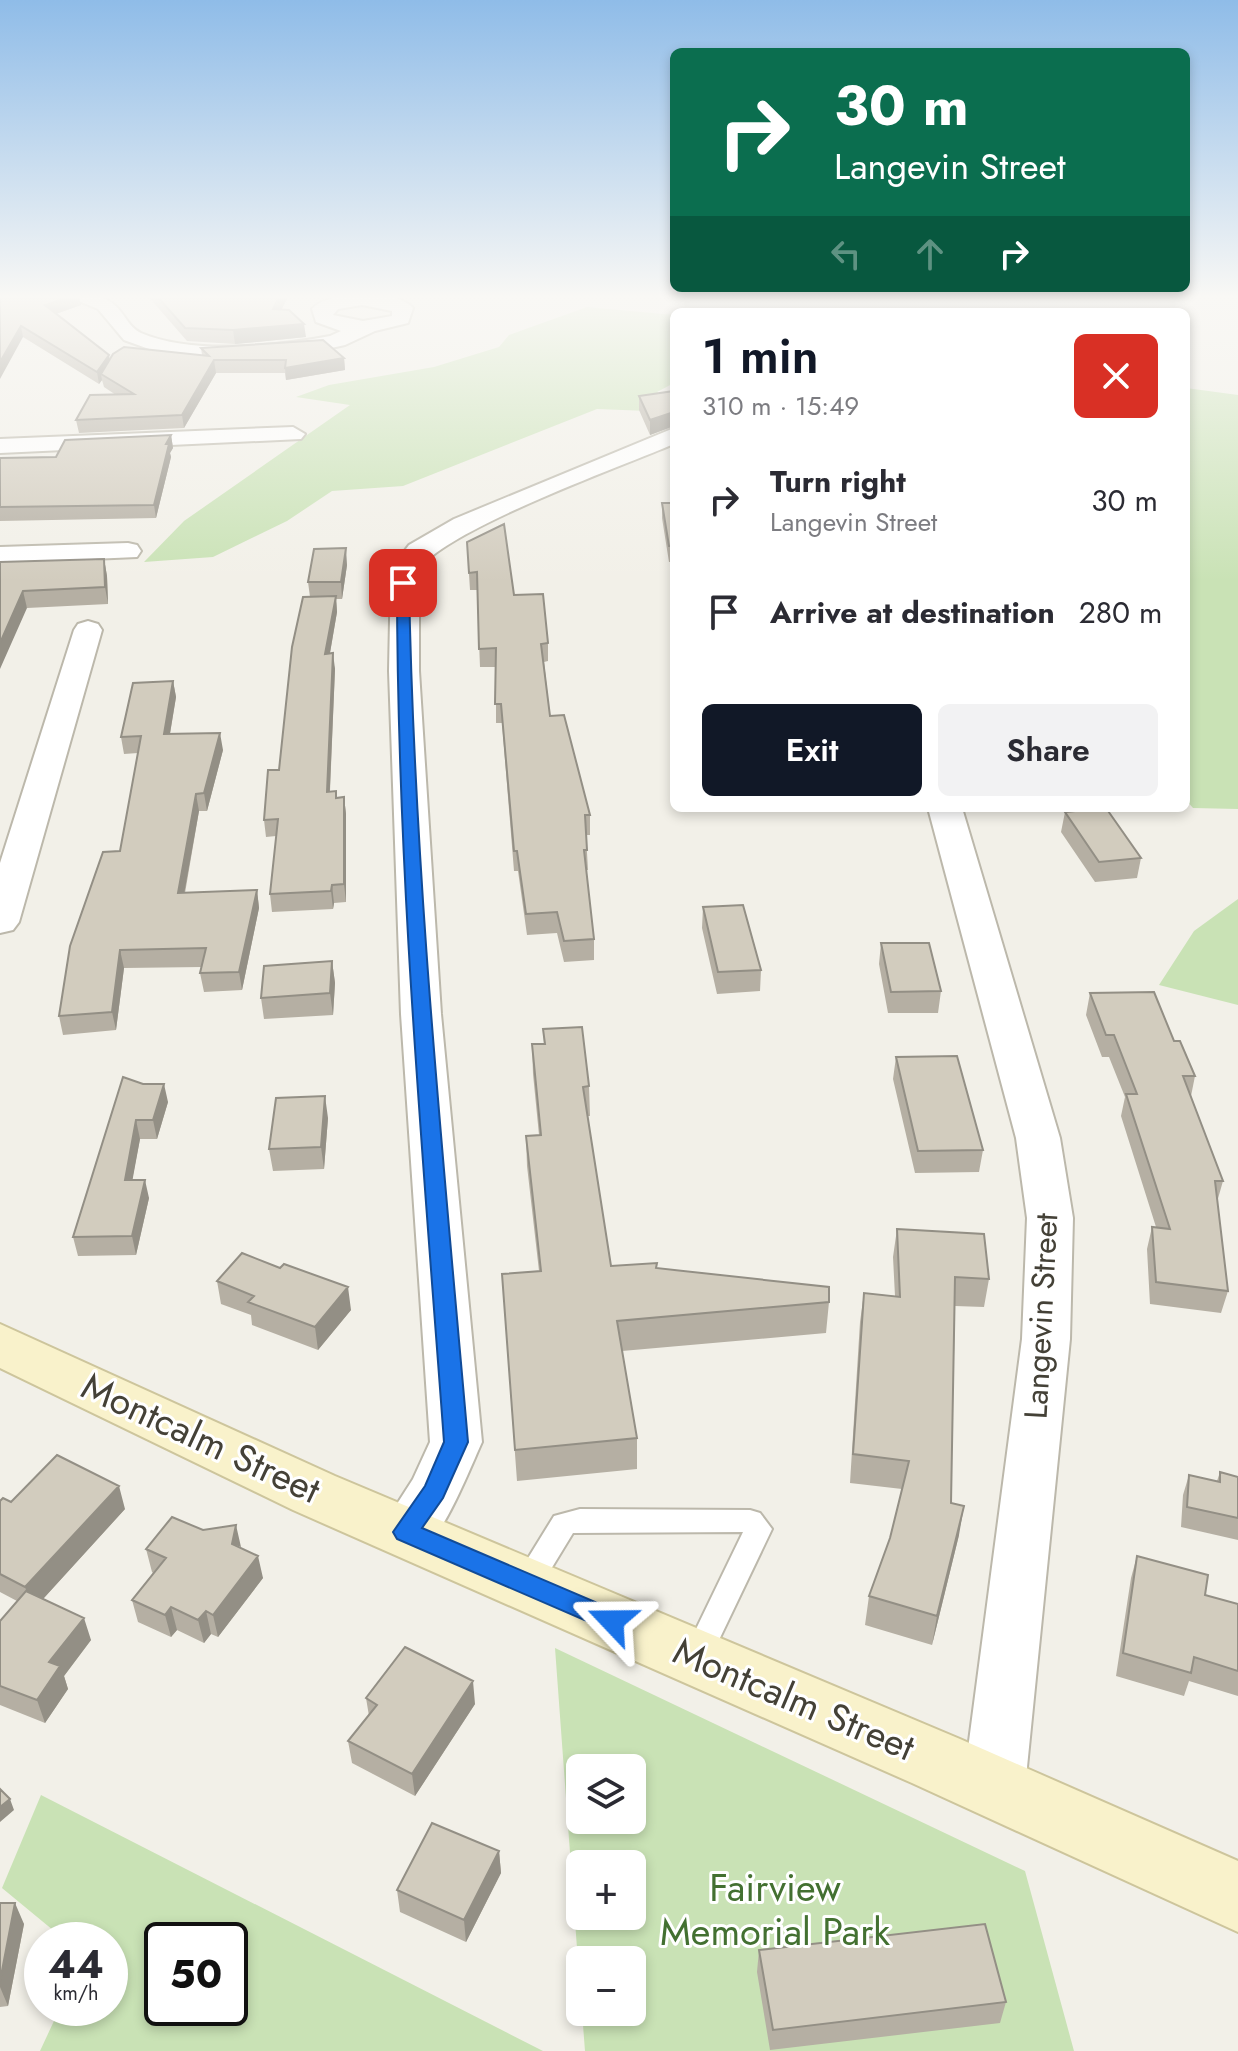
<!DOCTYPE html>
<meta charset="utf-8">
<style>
body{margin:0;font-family:Jost,sans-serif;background:#f2f2f3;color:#2b2b33;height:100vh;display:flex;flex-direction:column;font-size:30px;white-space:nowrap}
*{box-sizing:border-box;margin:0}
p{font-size:26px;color:#7c7c81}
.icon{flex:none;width:44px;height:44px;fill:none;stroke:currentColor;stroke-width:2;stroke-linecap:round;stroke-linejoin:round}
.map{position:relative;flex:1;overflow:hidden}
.panel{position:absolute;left:670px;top:308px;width:520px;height:504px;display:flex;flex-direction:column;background:#fff;border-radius:12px;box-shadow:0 4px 12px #0003}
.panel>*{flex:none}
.top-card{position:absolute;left:670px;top:48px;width:520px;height:244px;border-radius:12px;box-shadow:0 4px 12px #0003;background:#0b6e4f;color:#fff;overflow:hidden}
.controls{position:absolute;left:566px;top:1754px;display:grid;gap:16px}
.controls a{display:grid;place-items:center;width:80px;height:80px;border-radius:12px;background:#fff;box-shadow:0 4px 12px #0003;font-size:40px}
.speed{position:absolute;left:24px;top:1922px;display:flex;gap:16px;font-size:40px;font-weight:700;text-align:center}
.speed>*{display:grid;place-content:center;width:104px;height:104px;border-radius:50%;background:#fff;box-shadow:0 4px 12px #0003;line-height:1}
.speed small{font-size:20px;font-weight:400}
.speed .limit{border:4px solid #111;border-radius:12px;background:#fff;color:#111}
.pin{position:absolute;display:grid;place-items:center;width:68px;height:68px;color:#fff;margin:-34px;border-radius:16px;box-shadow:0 4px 12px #0006}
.me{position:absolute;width:88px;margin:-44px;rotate:293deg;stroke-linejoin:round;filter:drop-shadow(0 0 6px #0008)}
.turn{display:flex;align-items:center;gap:28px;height:168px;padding:0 32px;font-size:36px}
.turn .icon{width:104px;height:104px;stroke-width:2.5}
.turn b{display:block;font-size:56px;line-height:68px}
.lanes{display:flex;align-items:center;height:76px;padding:0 32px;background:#0003;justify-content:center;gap:40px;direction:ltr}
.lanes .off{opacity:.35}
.round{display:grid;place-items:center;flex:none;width:84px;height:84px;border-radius:12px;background:#f2f2f3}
.headline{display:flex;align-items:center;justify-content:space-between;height:136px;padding:0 32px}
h1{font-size:48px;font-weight:600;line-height:60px;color:#111827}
.cta{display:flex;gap:16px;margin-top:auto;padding:16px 32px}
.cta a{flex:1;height:92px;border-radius:12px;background:#111827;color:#fff;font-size:32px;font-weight:600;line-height:92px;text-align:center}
.cta a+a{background:#f2f2f3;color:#2b2b33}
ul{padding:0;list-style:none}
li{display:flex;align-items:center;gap:24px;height:112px;padding:0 32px}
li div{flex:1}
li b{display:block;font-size:30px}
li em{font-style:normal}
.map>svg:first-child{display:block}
</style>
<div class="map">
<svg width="1238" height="2051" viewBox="0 0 1238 2051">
<rect width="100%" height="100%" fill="#f2f0e8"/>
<path fill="#c9e2b5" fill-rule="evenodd" d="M587 307 674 315V383L657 392 674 403V412L597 409 403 486 332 491 287 521 213 557 144 562 184 521 350 405 296 397 329 385 434 367 499 347 509 335Z
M1186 388 1238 395V809L1193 808 1186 800Z
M1238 899V1005L1159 985 1194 931Z
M555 1648 1025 1871 1074 2051H585L582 2012H632V1960H580V1989ZM580 1768H632V1820H580ZM580 1864H632V1916H580Z
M41 1795 543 2051H40L60 2008H110V1940H65L2 1888ZM230 1940V2008H162V1940Z"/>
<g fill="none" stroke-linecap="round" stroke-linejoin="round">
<defs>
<path id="service" d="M580 1509 750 1510 760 1513 772 1529 707 1665 697 1669 687 1665 683 1656 743 1532 573 1533 537 1592 527 1596 517 1592 513 1584 517 1576 554 1516Z"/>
<path id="minor" d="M64 295C90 295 109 292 124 316 129 323 133 329 141 333 192 355 277 346 330 336L341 331 316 322 312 309C328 290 397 289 413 308L408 323 375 331 345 345 313 352 200 357 149 349 124 340 98 309ZM362 305 392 311V316L363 321 333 315 338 309Z
M293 427 305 434 301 439 0 453V439Z
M674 428V444C620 467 447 529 419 569V671L441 1014 482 1442C471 1466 444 1535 423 1549 411 1557 400 1552 387 1548L379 1532 413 1479 430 1442 401 1014 389 671 391 569 409 545 454 519Z
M128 543 137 545 141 551 137 557 0 563V547Z
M88 621 98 624 102 630 19 922 13 930 0 933V863L74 630 78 624Z
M928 808H962L1060 1138 1073 1218 1070 1339 1025 1787 1016 1807 994 1816 972 1807 963 1787 1022 1339 1027 1218 1016 1138Z"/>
<path id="secondary" d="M0 1324 335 1476 960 1739 1238 1861V1932L912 1783 293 1510 0 1368Z"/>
</defs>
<use href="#service" stroke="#bcb8ab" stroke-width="4"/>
<use href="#minor" stroke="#bcb8ab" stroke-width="4"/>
<use href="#secondary" stroke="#cdc59c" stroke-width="4"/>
<use href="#service" fill="#fff" fill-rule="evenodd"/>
<use href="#minor" fill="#fff" fill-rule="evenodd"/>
<use href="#secondary" fill="#f9f2cb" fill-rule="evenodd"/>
</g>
<path fill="#b5afa3" d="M0 295 81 305 56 314 110 360 202 355 201 348 344 358 345 370 286 380 285 373H216L184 428 79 433 76 420 116 395 104 387 102 380 99 384 23 337Z
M147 295H289L281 310 306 337 235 344 187 341Z
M674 391V426L650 435 639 410V396Z
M674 432V450L670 449V434Z
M171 435 173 448 170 453 171 457 156 518 0 521V458L56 457Z
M662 503H674V562H669L662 518Z
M467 542 514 595 548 643V661L544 662 550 716 590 815V835H586L588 870H586L594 939V960L564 962 557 933 527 935 518 871H514L502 723H496V667H480L477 590H470Z
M104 559 107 576 108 604 27 608 0 562Z
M347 565 342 599H336L337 612 330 653 335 669 330 791 336 798 344 797 346 814V902L334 903 333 909 272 912 270 894 276 836 266 837 264 820 279 770 310 597 308 582Z
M173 681 176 697 170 734 223 750 207 811H199L185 893 257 890 259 908 242 990 204 992 200 973 202 967 124 968 116 1030 63 1035 59 1016 120 851 138 753 124 754 121 737Z
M1065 812 1141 858 1137 878 1095 882 1061 832Z
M703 907 761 970 760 991 717 994 702 928Z
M881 943 941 991 938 1013H888L879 964Z
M332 961 335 983 333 1015 264 1019 261 998Z
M1090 993 1174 1041 1195 1076 1191 1096 1223 1181 1217 1202 1228 1291 1221 1313 1150 1304 1147 1249 1152 1227H1156L1121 1116 1125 1097 1109 1057H1102L1086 1015Z
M543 1029 589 1086 590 1116H587L611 1266 657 1268 829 1302 826 1333 622 1351 637 1438V1469L517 1481 504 1304 539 1271 527 1166 526 1136 539 1135 533 1074 532 1044H544Z
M896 1057 983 1150 979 1172 915 1173 893 1079Z
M123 1077 168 1102 157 1139H140L132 1180 149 1198 136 1255 78 1256 73 1237Z
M328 1118 324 1169 273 1171 269 1149Z
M897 1229 989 1279 984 1307 955 1306 951 1503 959 1535 932 1645 865 1625 869 1596 890 1538 902 1489 850 1483 860 1322 864 1293 895 1296 893 1257Z
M217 1281 351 1310 318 1350 252 1325 251 1315 221 1304Z
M1220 1472 1238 1477V1540L1181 1527 1183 1495 1189 1475 1217 1481Z
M0 1501 125 1509 43 1599 91 1640 64 1676 68 1689 45 1723 0 1705V1621L17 1601 0 1592Z
M241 1548 263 1578 218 1637 211 1634 204 1643 177 1630 171 1637 138 1622 132 1600 153 1573 152 1572 146 1549Z
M1137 1556 1205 1595 1238 1604V1696L1189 1681 1184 1696 1116 1676 1131 1578Z
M366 1698 475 1704 415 1796 352 1763 348 1741 369 1716Z
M499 1851 501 1873 466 1942 400 1912 397 1890Z
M0 1903 24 1924 8 2006 0 2007Z
M759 1950 1006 2002 1000 2023 770 2050 757 1972Z"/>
<path fill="#938f85" d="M75 295H79L81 305 47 317 45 305Z
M280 295H289L275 322 273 309Z
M304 324 306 337 235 344 233 330Z
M21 326 23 337 0 379V362Z
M109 355 111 368 101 374 102 380 99 384 97 372Z
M344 358 345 370 286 380 285 368Z
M214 360 216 373 184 428 182 415Z
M674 412V426L650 435V420Z
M171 435 173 448 170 453 171 457 156 518 154 505 166 444Z
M346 548 347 565 342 599 341 582Z
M104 559 107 576 108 604 105 587Z
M23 591 27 608 0 669V643Z
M336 596 337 612 327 670 325 654Z
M333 653 335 669 329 809 327 792Z
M173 681 176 697 167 751 164 734Z
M220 733 223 750 207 811 204 793Z
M196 794 199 811 181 911 178 893Z
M344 797 346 814V902L344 884Z
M332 885 334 903 333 909 331 891Z
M257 890 259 908 242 990 239 972Z
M120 950 124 968 116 1030 112 1012Z
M332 961 335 983 333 1015 330 993Z
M164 1084 168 1102 157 1139 153 1120Z
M325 1096 328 1118 324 1169 321 1147Z
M136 1120 140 1139 129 1199 125 1180Z
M145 1180 149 1198 136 1255 132 1236Z
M348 1287 351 1310 318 1350 315 1327Z
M119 1486 125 1509 33 1610 25 1587Z
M964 1506 959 1535 932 1645 937 1616Z
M236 1525 241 1547 232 1544Z
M258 1556 263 1578 218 1637 213 1615Z
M171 1607 177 1630 171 1637 165 1615Z
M206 1611 211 1634 204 1643 198 1620Z
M84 1618 91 1640 64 1676 68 1689 45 1723 37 1700 49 1662Z
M473 1681 475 1704 415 1796 412 1774Z
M10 1799 14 1810 0 1822V1807Z
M499 1851 501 1873 466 1942 464 1920Z
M15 1903 24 1924 8 2006 0 1987V1981Z"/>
<path fill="#d2ccbe" stroke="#938f85" stroke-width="2" d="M0 295H75L45 305 109 355 97 372 21 326 0 362Z
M156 295H280L273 309 289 310 304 324 233 330 185 328Z
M323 340 344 358 285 368 286 360H214L182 415 76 420 90 395 134 394 101 374 113 354 124 347 209 356 201 348Z
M674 391V412L650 420 639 396Z
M171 435 166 444H169L154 505 0 507V458L56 457 65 440Z
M662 503H674V546H669Z
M504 524 514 595 543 594 548 643 541 644 550 716 564 715 590 815H585L587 850H584L594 939 564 941 557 912 526 914 517 851H514L501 704H495L496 648 479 649 477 572 469 573 467 542Z
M346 548 341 582H308L314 549Z
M104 559 105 587 23 591 0 643V562Z
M336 596 325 654 333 653 327 792 336 791V798L344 797V884L332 885 331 891 270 894 278 819 264 820 268 770H279L292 647 303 597Z
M173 681 164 734 220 733 204 793 196 794 178 893 257 890 239 972 200 973 206 948 120 950 112 1012 59 1016 70 946 103 852 120 851 141 736 121 737 133 683Z
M1106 808 1141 858 1099 862 1065 812Z
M743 905 761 970 718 972 703 907Z
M881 943H929L941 991 891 992Z
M332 961 330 993 261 998 264 966Z
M1154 992 1174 1041H1180L1195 1076H1183L1223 1181H1215L1228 1291 1156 1282 1152 1227 1170 1229 1126 1094H1137L1114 1035H1106L1090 993Z
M582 1027 589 1086 583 1087 611 1266 657 1263 656 1268 829 1287V1302L617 1321 637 1438 515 1450 502 1274 541 1271 526 1136 541 1135 532 1044H545L543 1029Z
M957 1056 983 1150 918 1151 896 1057Z
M123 1077 143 1084H164L153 1120H136L125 1180H145L132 1236 73 1237Z
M325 1096 321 1147 269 1149 276 1098Z
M897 1229 984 1234 989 1279 955 1277 951 1503 964 1506 937 1616 869 1596 890 1538 909 1461 853 1454 864 1293 900 1297Z
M242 1253 280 1268 284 1264 348 1287 315 1327 248 1302 254 1296 217 1281Z
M57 1455 119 1486 25 1587 0 1574V1501L3 1498 11 1502Z
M1220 1472 1238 1477V1518L1187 1507 1189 1475 1220 1482Z
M172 1517 203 1530 236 1525 232 1544 258 1556 213 1615 206 1611 198 1620 171 1607 165 1615 132 1600 166 1558 146 1549Z
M1137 1556 1208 1575 1205 1595 1238 1604V1671L1194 1657 1191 1673 1123 1653Z
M26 1591 84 1618 49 1662 60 1666 37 1700 0 1686V1621Z
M405 1647 473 1681 412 1774 348 1741 377 1705 366 1698Z
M0 1789 10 1799 0 1807Z
M432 1823 499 1851 464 1920 397 1890Z
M0 1903H15L0 1981Z
M985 1924 1006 2002 773 2030 759 1950Z"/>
<linearGradient id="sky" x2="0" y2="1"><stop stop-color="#8fbce8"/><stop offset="0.51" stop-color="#f9f8f5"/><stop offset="1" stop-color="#f9f8f5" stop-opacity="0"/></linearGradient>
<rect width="1238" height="582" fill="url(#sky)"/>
<path fill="#1a73e8" stroke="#114b97" stroke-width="2" d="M403 580 409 583C414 870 443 1156 468 1442L443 1498 422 1528 621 1613 625 1621 621 1629 612 1632 397 1539 393 1532 425 1486 444 1442C423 1156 397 870 397 583Z"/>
<g text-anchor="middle" stroke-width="6" stroke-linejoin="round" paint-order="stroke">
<g font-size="32" fill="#444137" stroke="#fff">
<text transform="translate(1041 1316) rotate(-87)" y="11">Langevin Street</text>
</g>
<g font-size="38" fill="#444137" stroke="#fff">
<text transform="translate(201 1438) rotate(25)" y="13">Montcalm Street</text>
<text transform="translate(794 1699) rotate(23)" y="13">Montcalm Street</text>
</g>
<g font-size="38" fill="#437031" stroke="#fff">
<text x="775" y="1901">Fairview<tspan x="775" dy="44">Memorial Park</tspan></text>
</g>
</g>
</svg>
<div class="controls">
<a><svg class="icon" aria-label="layers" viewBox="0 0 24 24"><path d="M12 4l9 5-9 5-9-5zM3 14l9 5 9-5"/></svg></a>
<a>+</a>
<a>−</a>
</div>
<div class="speed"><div>44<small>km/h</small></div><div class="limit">50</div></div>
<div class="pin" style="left:403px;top:583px;background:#d93025"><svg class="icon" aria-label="arrive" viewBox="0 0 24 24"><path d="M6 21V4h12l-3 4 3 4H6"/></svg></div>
<svg class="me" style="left:612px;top:1621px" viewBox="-20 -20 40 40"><path d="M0-17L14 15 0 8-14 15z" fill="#1a73e8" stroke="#fff" stroke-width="4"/></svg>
<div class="top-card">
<div class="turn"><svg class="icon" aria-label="right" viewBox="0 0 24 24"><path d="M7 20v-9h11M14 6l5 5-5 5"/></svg><div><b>30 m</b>Langevin Street</div></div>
<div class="lanes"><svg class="icon off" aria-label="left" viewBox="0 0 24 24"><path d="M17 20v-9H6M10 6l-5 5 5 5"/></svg><svg class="icon off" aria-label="ahead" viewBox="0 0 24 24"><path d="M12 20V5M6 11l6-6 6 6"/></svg><svg class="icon" aria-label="right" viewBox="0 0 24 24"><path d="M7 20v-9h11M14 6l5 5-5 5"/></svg></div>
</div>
<section class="panel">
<div class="headline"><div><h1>1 min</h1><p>310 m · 15:49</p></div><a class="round" style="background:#d93025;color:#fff"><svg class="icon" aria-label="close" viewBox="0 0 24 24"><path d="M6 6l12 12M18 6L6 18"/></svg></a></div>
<ul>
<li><svg class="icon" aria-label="right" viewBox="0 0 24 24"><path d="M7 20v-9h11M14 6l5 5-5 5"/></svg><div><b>Turn right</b><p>Langevin Street</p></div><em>30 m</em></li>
<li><svg class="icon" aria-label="arrive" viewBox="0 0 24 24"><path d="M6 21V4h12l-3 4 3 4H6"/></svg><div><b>Arrive at destination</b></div><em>280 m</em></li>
</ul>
<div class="cta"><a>Exit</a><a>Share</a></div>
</section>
</div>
